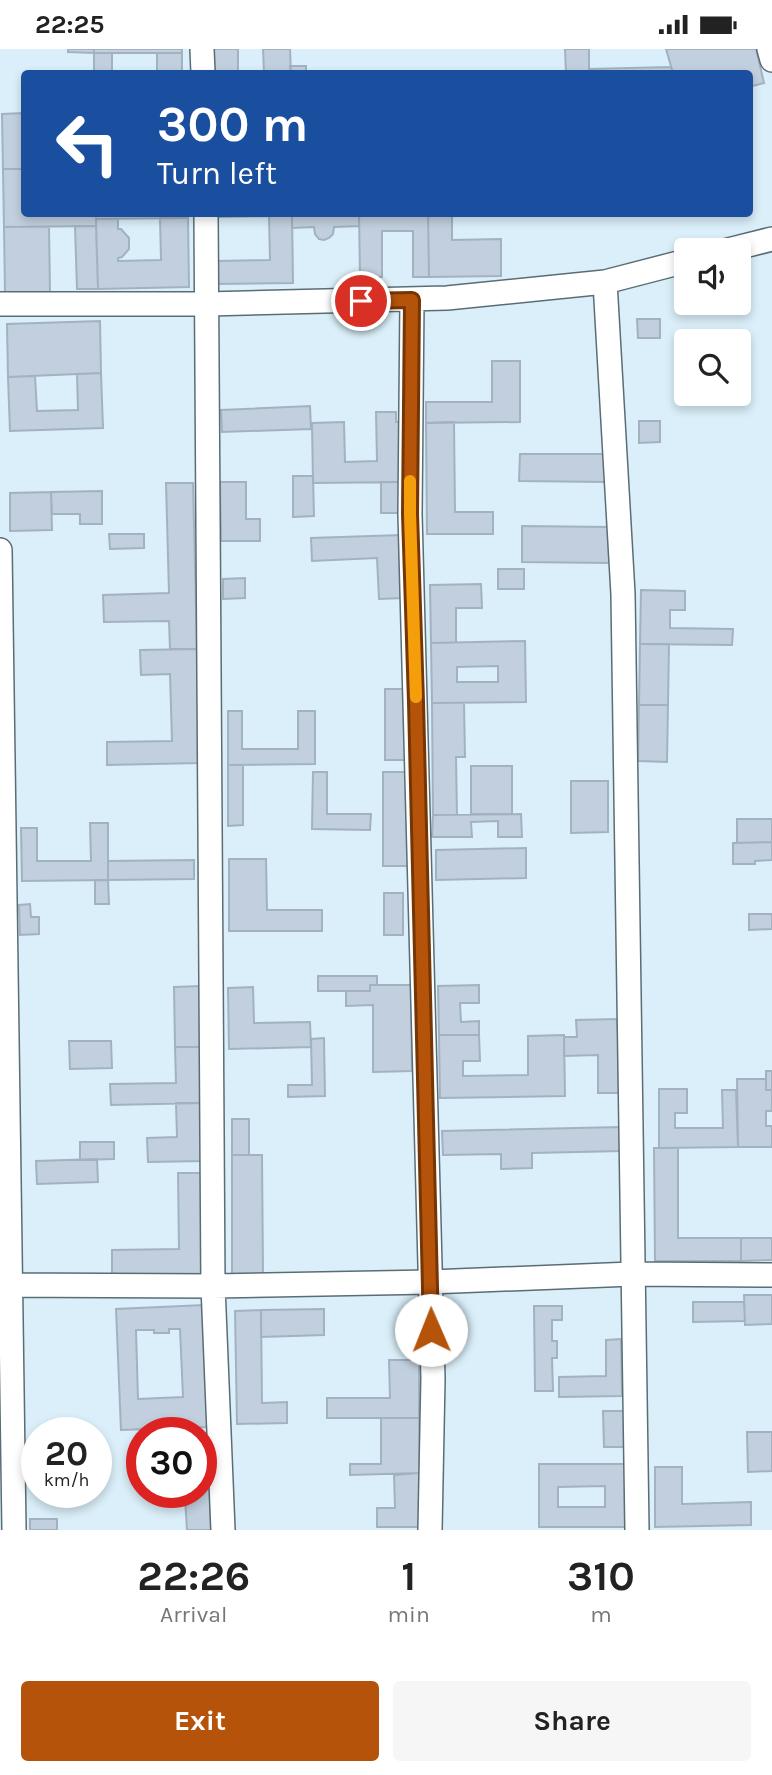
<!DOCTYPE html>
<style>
body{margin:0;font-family:Karla,sans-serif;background:#f6f6f6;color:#222;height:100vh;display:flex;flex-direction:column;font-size:26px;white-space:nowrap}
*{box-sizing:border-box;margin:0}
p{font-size:23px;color:#767676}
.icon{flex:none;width:38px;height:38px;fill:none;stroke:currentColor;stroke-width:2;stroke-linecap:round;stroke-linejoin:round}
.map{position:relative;height:1481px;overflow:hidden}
.details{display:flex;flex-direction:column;background:#fff;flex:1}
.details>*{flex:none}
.top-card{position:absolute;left:21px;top:21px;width:732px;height:147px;border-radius:7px;box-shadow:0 4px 10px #0003;background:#1a4fa0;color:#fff;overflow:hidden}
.controls{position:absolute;left:674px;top:189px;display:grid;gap:14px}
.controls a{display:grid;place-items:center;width:77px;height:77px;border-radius:7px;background:#fff;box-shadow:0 4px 10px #0003;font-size:35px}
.speed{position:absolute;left:21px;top:1368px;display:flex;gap:14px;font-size:35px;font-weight:700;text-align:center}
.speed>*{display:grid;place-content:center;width:91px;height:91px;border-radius:50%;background:#fff;box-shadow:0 4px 10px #0003;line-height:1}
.speed small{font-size:18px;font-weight:400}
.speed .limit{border:10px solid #d22;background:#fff;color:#111}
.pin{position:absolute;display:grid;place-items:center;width:60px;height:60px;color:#fff;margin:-30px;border:4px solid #fff;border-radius:50%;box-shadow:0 2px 7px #0007}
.me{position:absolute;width:77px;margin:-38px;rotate:359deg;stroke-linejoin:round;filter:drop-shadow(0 0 5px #0008)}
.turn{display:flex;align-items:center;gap:24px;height:147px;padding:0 21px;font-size:32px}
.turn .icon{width:91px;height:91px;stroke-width:2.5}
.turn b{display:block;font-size:49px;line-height:60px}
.eta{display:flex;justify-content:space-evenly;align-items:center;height:119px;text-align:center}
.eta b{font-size:42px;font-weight:700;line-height:49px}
.primary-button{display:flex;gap:14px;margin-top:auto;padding:14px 21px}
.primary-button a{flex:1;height:80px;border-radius:7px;background:#b45309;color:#fff;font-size:28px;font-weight:700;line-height:80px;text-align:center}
.primary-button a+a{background:#f6f6f6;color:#222}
.status{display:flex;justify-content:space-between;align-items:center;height:49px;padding:0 35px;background:#fff;direction:ltr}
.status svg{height:19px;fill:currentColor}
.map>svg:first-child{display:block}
</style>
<div class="status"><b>22:25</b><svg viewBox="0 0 49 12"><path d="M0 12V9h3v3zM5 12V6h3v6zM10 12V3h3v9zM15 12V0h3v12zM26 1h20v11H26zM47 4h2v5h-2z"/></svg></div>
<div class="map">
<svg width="772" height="1481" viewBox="0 0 772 1481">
<rect width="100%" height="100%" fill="#daeff9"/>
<path fill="#c1cfde" stroke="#a3b2c0" stroke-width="2" fill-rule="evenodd" d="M68 0H94V4L68 3Z
M94 0H182V4H94Z
M214 0H238V24H214Z
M263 0H290L291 24H264Z
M565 0H589V20L671 18 673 24H566Z
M666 0H756L764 34 749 38V24H673Z
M94 4H112V24H94Z
M157 4H182V24H157Z
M290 17H306V24H291Z
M24 64V120H3L2 65Z
M3 120H24V164H96V177L4 178Z
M96 164H187L188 169 96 170Z
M216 164H292L293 234 217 235V212L270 211 269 167 216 168Z
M292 164H359V177L334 178 333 185 329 189 324 191 319 190 315 185 314 178 292 179Z
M359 164H428L429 228H413V182H382V228H360Z
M428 164H452V191L501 190V227L429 228Z
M160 169H188L189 238 98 240 96 170H118V180H121L129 189V200L122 208 118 209V212L161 211Z
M75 177H96L98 240H77Z
M4 178H49L50 243 5 244Z
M637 270H660V289H638Z
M100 272 101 324 8 328 7 275Z
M492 312H520V373L426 374V353H492Z
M101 324 103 379 10 382 8 328 35 327 37 362 78 361 77 325Z
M310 357 311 380 222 383 221 361Z
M376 363H396V373H401L402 433 313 434 312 374 344 373 345 413 377 412Z
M639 372H660V393L639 394Z
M454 373 455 463H493V485H427L426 374Z
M520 405H606V433L519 432Z
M293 427H313L314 467 293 468Z
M220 433H246V470H260V492H221Z
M381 433H400V464H381Z
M166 434H193L197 600H170L169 572 104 573 103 546 169 544Z
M102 442V475H80V465H52L51 443Z
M51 443 52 481 10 482V444Z
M522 477 610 478V514L522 513Z
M109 485H144V499L110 500Z
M401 486 404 549 379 550 377 509 312 512 311 489Z
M498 520H524V540H498Z
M245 529V549L223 550V530Z
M481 535 482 559H456V594H431L430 536Z
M641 541 685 542V561H670V579L733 580 732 596 640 595Z
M525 592 526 653 432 654 431 594ZM498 617V633H457V618Z
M640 595H669L668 656H639Z
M197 600 199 714 107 716V693L172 692 170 625 141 626 140 601Z
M385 640H406V711H385Z
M432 654H464L465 708H456L457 766H433Z
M639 656H668L667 713 638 712Z
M228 662H242V700H298V662H315V715L228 716Z
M228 716H243V776L228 777Z
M471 717H512V765H471Z
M313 723H327V765H371L370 781 312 780Z
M383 723H408L409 817H383Z
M571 732H608V783L571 784Z
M521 765 522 788H498V772L471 773 472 788H432L433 766Z
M737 770H772V793L737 794Z
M90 774H108V831L22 832 21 779H37V812H91Z
M772 793V811L755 812V815H733V794Z
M526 799V829L436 831V801Z
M229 810H266L267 861H322V882H229Z
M194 811V830L108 831V812Z
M95 831H108L109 855H95Z
M384 844H403V886H384Z
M30 855 31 868H39V885L20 886 19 856Z
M749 865H772V880L749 881Z
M318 927H377V936H370V942H318Z
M370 936H411L412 1022 373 1023V956L346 957V942H370Z
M479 936V954H460L461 973 479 972V986H439L438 937Z
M201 937 202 998H175L174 938Z
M253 938 254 974 310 973 311 998 229 1000 228 939Z
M617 970 618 987H621L622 1044H598V1006L564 1007V988H577L576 971Z
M439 986H479L480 1012H463V1027L528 1026V987L564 986 565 1047 440 1049Z
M324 989 325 1047 288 1048V1036H312L311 990Z
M69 992H111L112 1019 70 1020Z
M175 998H202L203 1054 111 1056 110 1035 176 1034Z
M766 1022H772V1041H766Z
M737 1030H766V1041H772V1062H766V1077H772V1098H738Z
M659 1040H687V1064H675V1079H723L722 1041H736L738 1098 659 1099Z
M176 1054H203L204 1112 148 1113 147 1089 177 1088Z
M232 1070H249V1106H232Z
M621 1078 622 1102 532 1104V1119L501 1120V1105L443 1106 442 1082Z
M80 1093H114V1110L80 1111Z
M654 1099H678V1189H741V1212H655Z
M232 1106H262L263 1225H232Z
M97 1110 98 1133 37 1135 36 1112Z
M178 1124H203L205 1226 112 1227V1201L179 1200Z
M741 1189H772V1211L741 1212Z
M744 1246H772V1275L745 1276Z
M693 1253H744L745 1272 693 1273Z
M204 1256 208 1378 121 1381 116 1260ZM169 1280H180L183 1348 138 1350 136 1281H154V1284H169Z
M534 1257H562V1271H552V1292H557V1309H552L553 1342H535Z
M324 1260V1286L261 1288V1261Z
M261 1261 262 1354 287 1353V1374L237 1375 235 1262Z
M621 1290 622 1347 559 1348V1328L606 1327V1291Z
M389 1311H419V1369H327V1349H390Z
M603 1362H629V1398H604Z
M381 1369H419L420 1424 350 1426V1415H381Z
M747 1383H772V1422L748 1423Z
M539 1415H629V1478H539ZM605 1437V1458H558V1438Z
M655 1418H682V1455L751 1453V1476L655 1478Z
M201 1424H209L211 1481H187L185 1449 149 1450V1444H201Z
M420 1424V1478H377V1459H395L394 1426Z
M30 1470H57V1481H30Z"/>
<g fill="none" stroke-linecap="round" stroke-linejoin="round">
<defs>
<path id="minor" d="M202 0 203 24
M769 0 772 11
M206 164 213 1237 223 1481
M728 201 772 190
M605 233 623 545 637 1481
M412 251 410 465 433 1329 430 1481
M0 255H207L447 249 605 233 686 212
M0 501 14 1481
M0 1236 213 1237 430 1233 632 1225 772 1226"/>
</defs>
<use href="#minor" stroke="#5a6d75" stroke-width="26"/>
<use href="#minor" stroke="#fff" stroke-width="23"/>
</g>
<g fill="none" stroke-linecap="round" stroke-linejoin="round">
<defs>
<path id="route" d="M361 252 412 251 410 465 416 653 431 1281"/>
</defs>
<use href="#route" stroke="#753606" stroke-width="18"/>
<use href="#route" stroke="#b45309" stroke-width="12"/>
<path stroke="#f59e0b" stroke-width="12" d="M410 432V465L416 648"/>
</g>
</svg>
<div class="controls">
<a><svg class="icon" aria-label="sound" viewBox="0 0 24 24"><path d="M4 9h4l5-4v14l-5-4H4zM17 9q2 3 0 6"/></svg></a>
<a><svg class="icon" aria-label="search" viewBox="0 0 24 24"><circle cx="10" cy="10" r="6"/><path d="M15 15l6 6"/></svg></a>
</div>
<div class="speed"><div>20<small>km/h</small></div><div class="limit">30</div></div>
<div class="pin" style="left:361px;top:252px;background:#d93025"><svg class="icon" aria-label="arrive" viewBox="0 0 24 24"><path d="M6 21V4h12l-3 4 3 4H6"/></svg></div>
<svg class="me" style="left:431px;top:1281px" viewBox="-20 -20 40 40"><circle r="19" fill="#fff"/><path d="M0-13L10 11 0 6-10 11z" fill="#b45309"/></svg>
<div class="top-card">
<div class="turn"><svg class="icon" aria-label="left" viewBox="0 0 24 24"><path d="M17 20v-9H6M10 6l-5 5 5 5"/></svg><div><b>300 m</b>Turn left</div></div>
</div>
</div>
<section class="details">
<div class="eta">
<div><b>22:26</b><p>Arrival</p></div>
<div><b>1</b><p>min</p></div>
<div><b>310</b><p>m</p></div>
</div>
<div class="primary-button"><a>Exit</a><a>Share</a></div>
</section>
